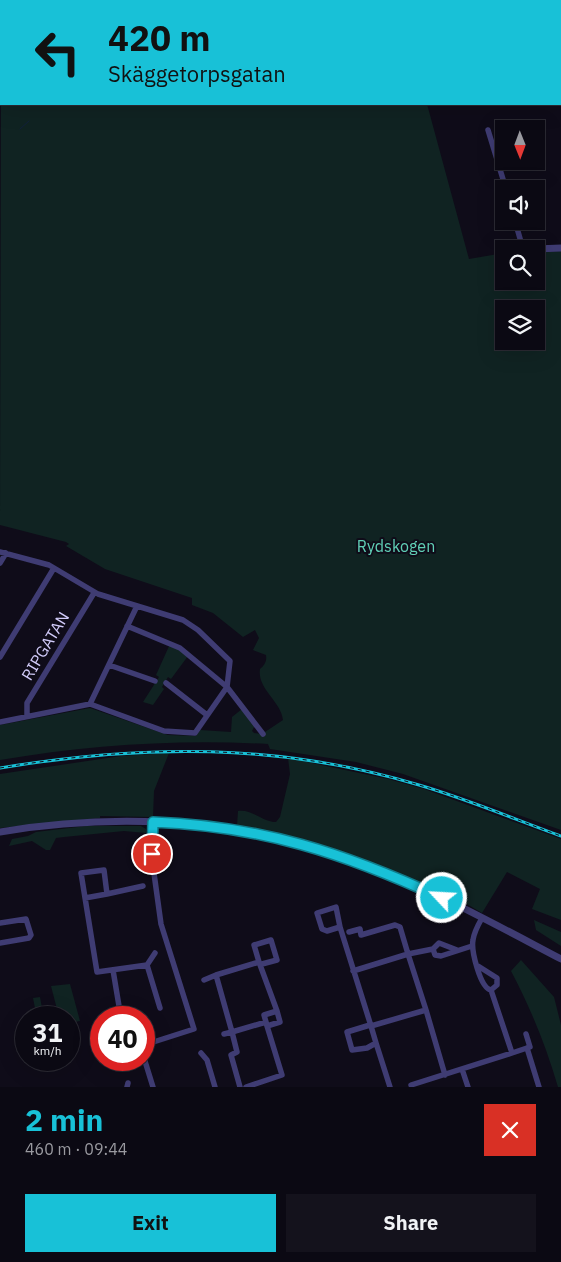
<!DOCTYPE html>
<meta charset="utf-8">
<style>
body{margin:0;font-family:"IBM Plex Sans",sans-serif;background:#14121c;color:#f1f3f6;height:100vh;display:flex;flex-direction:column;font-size:19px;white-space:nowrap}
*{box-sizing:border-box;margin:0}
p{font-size:16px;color:#9a9aa0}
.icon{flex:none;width:28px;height:28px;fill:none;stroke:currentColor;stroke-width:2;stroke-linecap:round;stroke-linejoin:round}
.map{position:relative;height:1087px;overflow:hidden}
.details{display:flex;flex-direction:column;background:#0b0913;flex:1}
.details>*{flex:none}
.guide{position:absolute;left:0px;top:0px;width:561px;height:105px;box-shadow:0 5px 20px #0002,0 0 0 1px #2b2a33;background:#18c1d7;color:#111;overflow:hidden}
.needle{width:32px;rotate:179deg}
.tools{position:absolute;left:495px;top:120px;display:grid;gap:10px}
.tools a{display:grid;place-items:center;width:50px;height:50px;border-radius:0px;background:#0b0913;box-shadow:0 5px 20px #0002,0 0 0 1px #2b2a33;font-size:25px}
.speed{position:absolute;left:15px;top:1006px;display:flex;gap:10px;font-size:25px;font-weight:700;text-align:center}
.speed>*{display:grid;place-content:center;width:65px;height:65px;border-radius:50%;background:#0b0913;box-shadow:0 5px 20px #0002,0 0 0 1px #2b2a33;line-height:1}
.speed small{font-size:12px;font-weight:400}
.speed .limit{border:8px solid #d22;background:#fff;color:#111}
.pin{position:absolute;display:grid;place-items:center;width:42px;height:42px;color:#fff;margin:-21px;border:2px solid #fff;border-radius:50%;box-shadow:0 1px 5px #0007}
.me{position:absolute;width:55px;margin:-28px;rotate:295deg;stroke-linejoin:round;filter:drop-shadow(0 0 4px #0008)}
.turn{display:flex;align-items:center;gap:18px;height:105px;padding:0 25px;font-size:22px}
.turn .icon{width:65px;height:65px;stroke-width:2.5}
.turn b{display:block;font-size:35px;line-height:42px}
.round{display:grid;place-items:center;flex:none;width:52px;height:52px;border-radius:0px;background:#14121c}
.headline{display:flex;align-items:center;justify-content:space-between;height:85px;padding:0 25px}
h1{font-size:30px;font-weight:700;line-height:38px;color:#18c1d7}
.button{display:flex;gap:10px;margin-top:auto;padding:10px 25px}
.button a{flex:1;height:58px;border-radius:0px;background:#18c1d7;color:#111;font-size:20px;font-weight:700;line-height:58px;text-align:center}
.button a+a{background:#14121c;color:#f1f3f6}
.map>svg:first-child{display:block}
</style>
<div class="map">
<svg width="561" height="1087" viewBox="0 0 561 1087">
<rect width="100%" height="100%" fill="#0f0c19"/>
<path fill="#102322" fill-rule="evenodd" d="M12 0H561V40L560 1Z
M1 60V104H427L469 259 504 253V281H536V253L561 251V830L403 774 356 762 270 749 268 744C178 739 89 745 0 760V725L90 708 168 735 196 736 200 730 231 732 232 717 242 709 255 725 252 731 254 733 262 734 283 720C281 701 257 689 260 669 265 665 267 661 266 655L253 650 259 638 255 630 243 637 213 613 192 605V598L105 569 66 546 69 544 66 542 0 525ZM504 309H536V341H504Z
M170 644 188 656 171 679 168 677 162 687 164 689 153 705 143 702 159 677 156 675Z
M169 753 154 791 153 817 100 816V818L0 828V774L121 756Z
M288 758 388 779 424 789 561 839V920L532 909 540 889 507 872 482 913 443 890 442 892 434 889C370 860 306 840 237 826L238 811C252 809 263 822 276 822L280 817 290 774Z
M86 826H141L146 829V833L124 831 64 837 56 838 50 850H46L32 841 9 846 12 839 28 836 36 832Z
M534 920 561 932V946L536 930Z
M521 960 554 997 561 1025V1087H558C546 1046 531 1009 511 971Z
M70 984 80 1021 69 1023V1018L59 1017 51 986Z
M40 997 42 1008 53 1006 55 1017H30V1009L35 1008 33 998Z"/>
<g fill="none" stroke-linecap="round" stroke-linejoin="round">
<path stroke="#10203a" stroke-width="1" d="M20 129 29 121"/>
<path stroke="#3f3c73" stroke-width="5.5" d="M0 85H1
M488 130 506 189
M515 221 523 249
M0 552 49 565 98 594 183 620 198 630 230 661 227 687 195 733 164 731 90 704 0 722
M0 563 6 553
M127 626 180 648 227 687 263 734
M0 657 54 568
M109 665 155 681
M166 683 207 715
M90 704 137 606
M27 716V703L94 593
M107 894 143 886
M85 898 107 894 104 870 81 873 97 972 147 965 155 953
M336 907 340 927 327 931 322 929 317 913Z
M482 918C478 925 474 932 473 940 471 950 480 988 491 990L512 1053 530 1047 526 1034
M0 923 26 919 31 935 29 938 0 943
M340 927 371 1026
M349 932 360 929 361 935 395 925 400 927 408 954 353 971
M457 950 439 943 433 949 435 955 441 956 472 946
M259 962 277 1011
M147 965 160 1008
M478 966 497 978V985L491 990
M113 970 121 1018
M216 975 259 962 254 945 271 940 277 960 262 964
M204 980 216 975 232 1032 224 1034
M426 1010 445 1075
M370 1025 347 1032 352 1050 367 1048 376 1043 371 1026 426 1010 408 954 433 949
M144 1029 148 1043
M376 1043 390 1087
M144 1045 194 1029 161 924 153 866V822
M527 1048 539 1087
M201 1053 207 1060 215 1087
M144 1058 153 1087
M462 1069 468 1087
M411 1085 512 1053
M127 1087 128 1083
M240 1087 231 1055 237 1052 232 1032 266 1022 264 1015 277 1011 280 1022 267 1026 266 1022
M246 1087 282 1075 267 1026"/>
<path stroke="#3f3c73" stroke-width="7" d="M536 249 561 248
M0 832C107 814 221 818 325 850 408 876 485 919 561 959"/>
<path stroke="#726cee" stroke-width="8" d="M5 1V0
M0 28 1 21"/>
<defs>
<path id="rail" d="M0 768C143 744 279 743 419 785 467 799 514 819 561 836"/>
</defs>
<use href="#rail" stroke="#18c1d7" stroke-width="3"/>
<use href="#rail" stroke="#0f0c19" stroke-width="1" stroke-dasharray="4" stroke-linecap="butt"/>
</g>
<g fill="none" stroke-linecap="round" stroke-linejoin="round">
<defs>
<path id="route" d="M152 854 153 822C262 826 344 853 442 898"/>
</defs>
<use href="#route" stroke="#107d8c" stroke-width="12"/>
<use href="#route" stroke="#18c1d7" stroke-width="9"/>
</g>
<g text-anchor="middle" stroke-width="4" stroke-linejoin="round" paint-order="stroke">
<g font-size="16" fill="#60cfb6" stroke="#0f0c19">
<text x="396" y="552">Rydskogen</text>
</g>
<g font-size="16" fill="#d1cbf9" stroke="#0f0c19">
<text transform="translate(45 646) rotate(-59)" y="6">RIPGATAN</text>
</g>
</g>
</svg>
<div class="tools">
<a><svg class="needle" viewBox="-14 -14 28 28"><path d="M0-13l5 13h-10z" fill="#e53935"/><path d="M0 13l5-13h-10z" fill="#9a9aa0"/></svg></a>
<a><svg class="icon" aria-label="sound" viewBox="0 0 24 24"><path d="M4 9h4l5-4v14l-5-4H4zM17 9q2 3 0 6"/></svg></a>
<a><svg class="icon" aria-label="search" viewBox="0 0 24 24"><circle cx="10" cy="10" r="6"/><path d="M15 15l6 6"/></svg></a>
<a><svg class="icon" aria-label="layers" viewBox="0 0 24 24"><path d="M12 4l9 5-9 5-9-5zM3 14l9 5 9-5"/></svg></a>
</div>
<div class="speed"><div>31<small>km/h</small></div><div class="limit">40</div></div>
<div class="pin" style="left:152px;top:854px;background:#d93025"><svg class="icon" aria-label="arrive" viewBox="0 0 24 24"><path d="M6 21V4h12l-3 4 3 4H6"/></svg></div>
<svg class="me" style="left:442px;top:898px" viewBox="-20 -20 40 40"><circle r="17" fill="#18c1d7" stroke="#fff" stroke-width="3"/><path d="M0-11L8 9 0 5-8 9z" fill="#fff"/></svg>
<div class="guide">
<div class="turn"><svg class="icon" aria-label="left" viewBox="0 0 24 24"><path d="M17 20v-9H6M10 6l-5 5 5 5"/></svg><div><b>420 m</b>Skäggetorpsgatan</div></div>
</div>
</div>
<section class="details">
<div class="headline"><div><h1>2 min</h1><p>460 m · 09:44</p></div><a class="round" style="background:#d93025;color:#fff"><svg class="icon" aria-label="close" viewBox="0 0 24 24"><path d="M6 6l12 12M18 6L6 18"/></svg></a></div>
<div class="button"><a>Exit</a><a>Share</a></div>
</section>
